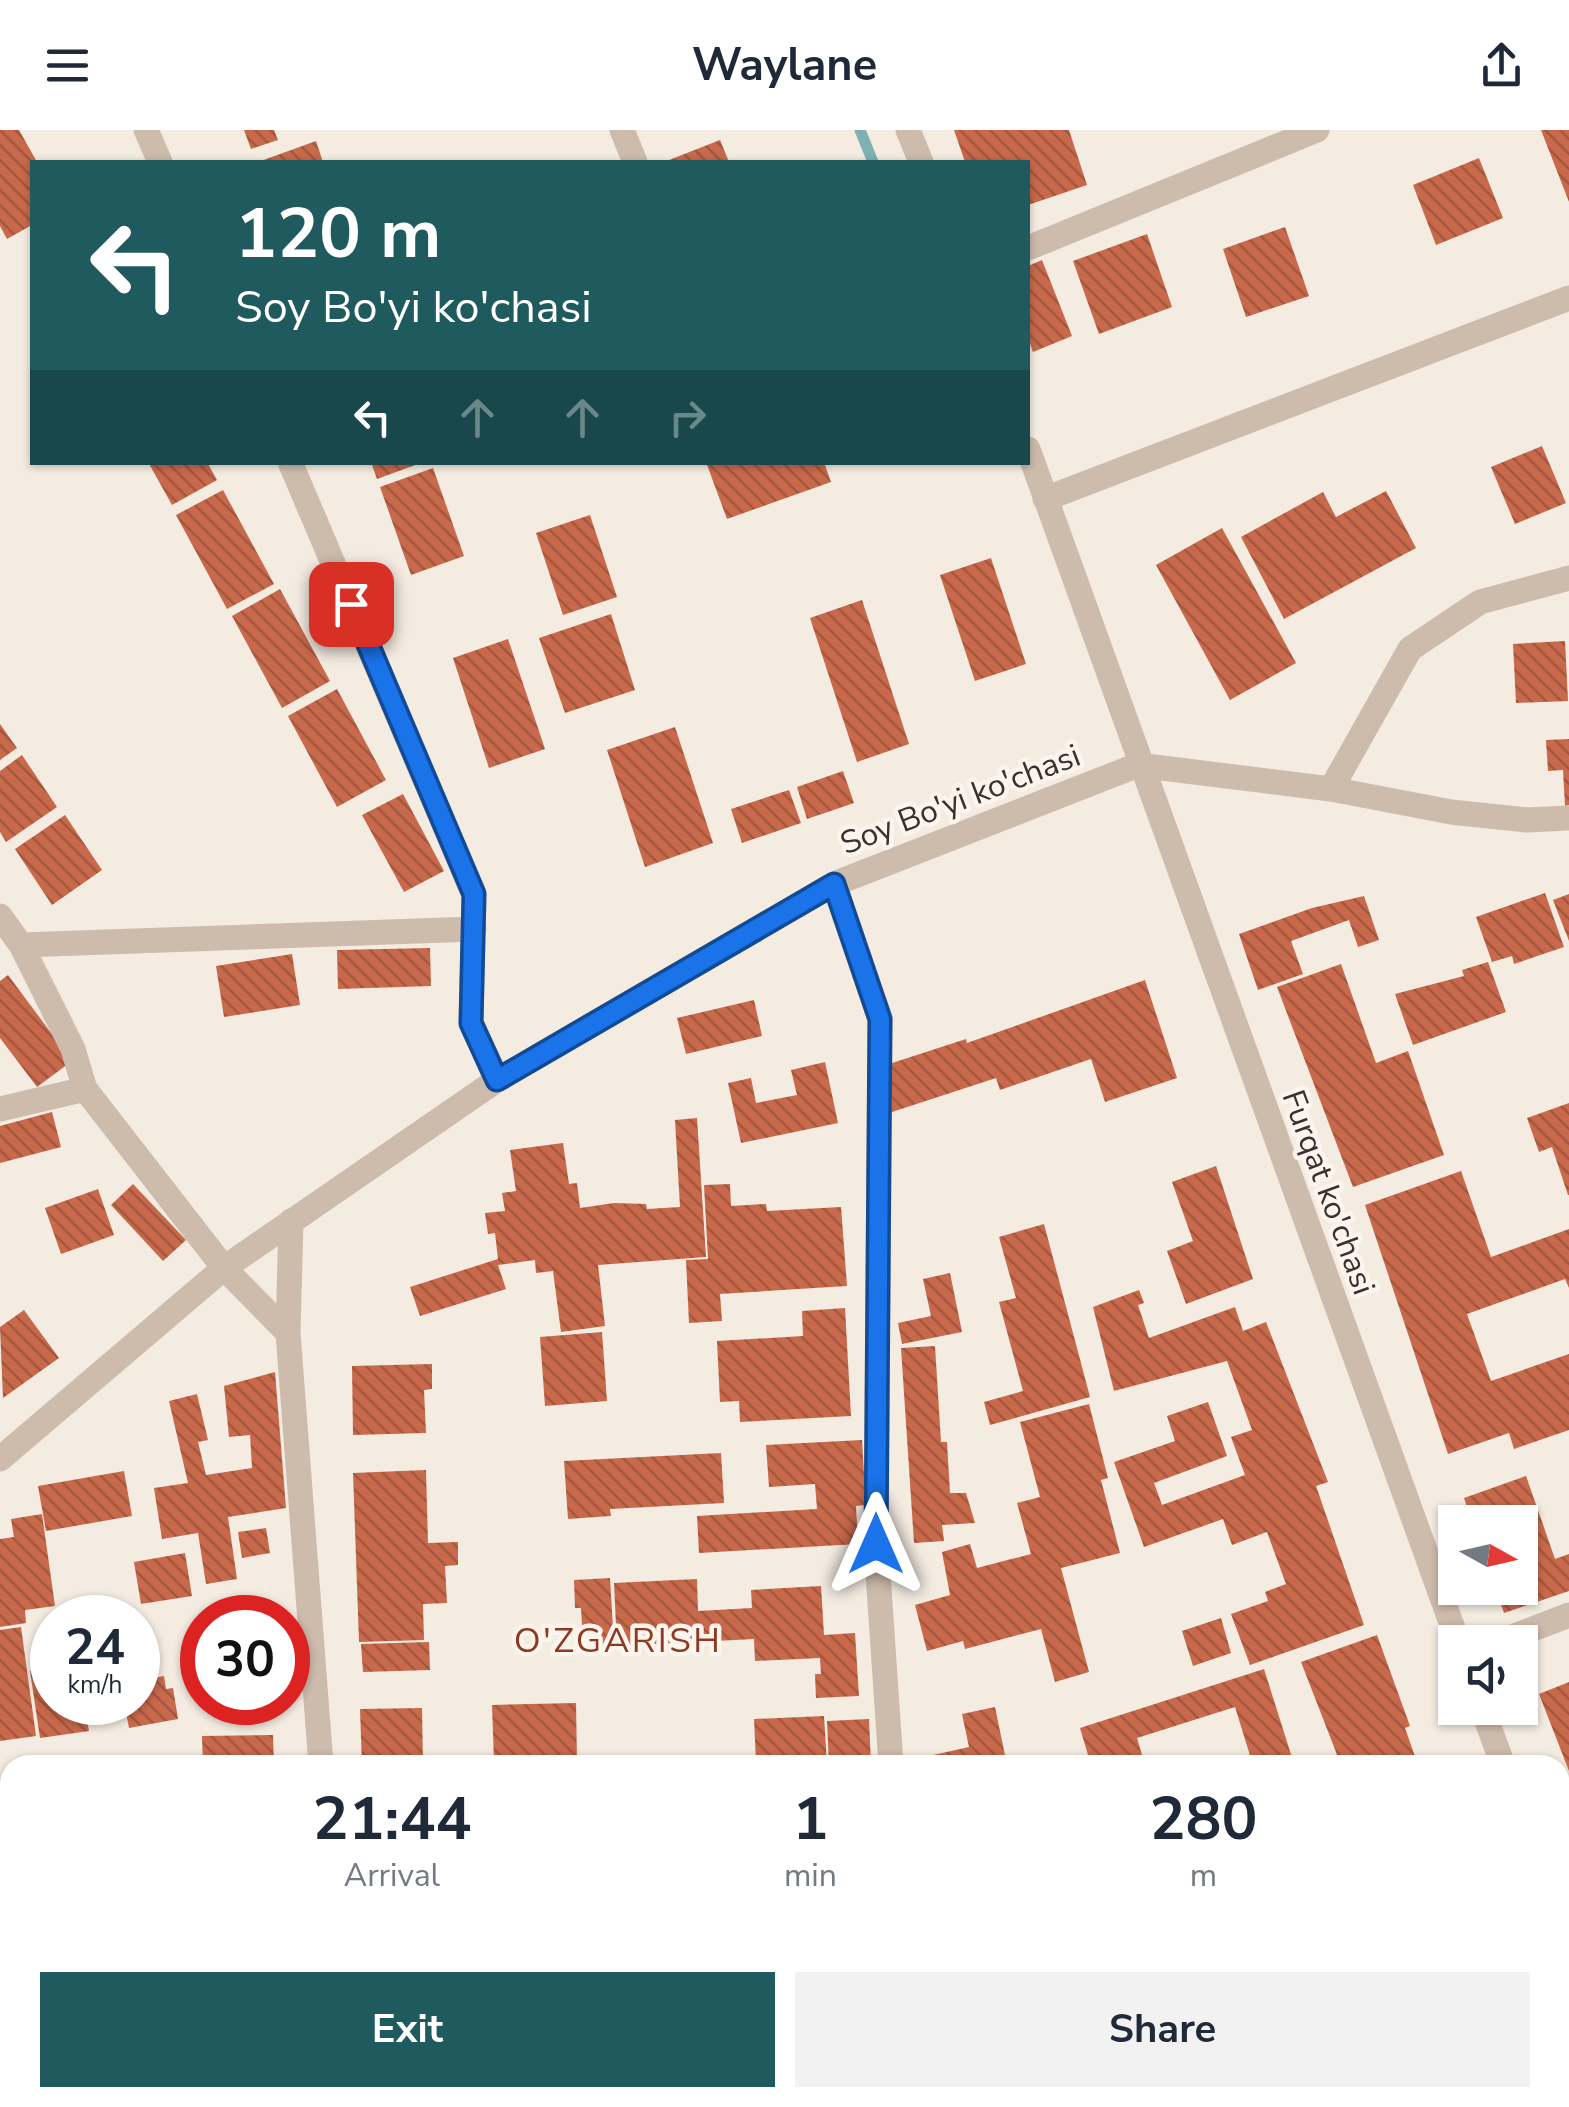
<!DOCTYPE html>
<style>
body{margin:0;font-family:"Nunito Sans",sans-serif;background:#f2f2f3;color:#1f2937;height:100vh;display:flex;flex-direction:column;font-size:38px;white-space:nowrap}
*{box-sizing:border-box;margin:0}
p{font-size:32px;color:#747a83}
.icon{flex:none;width:55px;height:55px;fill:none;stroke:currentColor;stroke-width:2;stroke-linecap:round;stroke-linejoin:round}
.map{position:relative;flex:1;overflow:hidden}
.panel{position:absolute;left:0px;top:1625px;width:1570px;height:352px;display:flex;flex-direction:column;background:#fff;border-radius:30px 30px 0 0;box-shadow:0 2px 8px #0004}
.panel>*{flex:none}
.hud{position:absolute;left:30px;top:30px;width:1000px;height:305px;border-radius:0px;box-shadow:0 2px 8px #0004;background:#1f5a5e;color:#fff;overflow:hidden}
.needle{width:65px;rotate:98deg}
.controls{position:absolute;left:1438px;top:1375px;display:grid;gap:20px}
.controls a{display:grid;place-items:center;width:100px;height:100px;border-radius:0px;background:#fff;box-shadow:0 2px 8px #0004;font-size:50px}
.speed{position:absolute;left:30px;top:1465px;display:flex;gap:20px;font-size:50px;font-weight:700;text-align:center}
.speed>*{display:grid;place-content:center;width:130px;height:130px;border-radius:50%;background:#fff;box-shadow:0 2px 8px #0004;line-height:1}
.speed small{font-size:25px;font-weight:400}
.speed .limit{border:15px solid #d22;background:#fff;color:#111}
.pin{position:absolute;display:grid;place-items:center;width:85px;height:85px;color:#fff;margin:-42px;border-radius:20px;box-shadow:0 5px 15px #0006}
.me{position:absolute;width:110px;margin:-55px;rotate:0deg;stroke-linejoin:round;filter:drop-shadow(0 0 8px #0008)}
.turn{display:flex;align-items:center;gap:35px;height:210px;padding:0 40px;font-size:45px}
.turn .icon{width:130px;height:130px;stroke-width:2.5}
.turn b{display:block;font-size:70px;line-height:85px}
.lanes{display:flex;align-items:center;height:95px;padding:0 40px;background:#0003;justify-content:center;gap:50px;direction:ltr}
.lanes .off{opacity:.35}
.eta{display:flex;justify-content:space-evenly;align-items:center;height:170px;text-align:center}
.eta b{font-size:60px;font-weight:700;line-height:70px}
.button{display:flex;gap:20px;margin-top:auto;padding:20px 40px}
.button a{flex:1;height:115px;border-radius:0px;background:#1f5a5e;color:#fff;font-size:40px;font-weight:700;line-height:115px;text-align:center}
.button a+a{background:#f2f2f3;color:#1f2937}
header{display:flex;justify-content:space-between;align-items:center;height:130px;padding:0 40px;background:#fff;font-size:45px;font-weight:700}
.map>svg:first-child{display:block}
</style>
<header><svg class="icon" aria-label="menu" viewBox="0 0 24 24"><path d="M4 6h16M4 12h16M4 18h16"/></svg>Waylane<svg class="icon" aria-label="share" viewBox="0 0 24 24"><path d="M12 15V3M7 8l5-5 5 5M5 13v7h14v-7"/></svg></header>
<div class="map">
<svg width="1569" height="1977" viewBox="0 0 1569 1977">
<defs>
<pattern id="building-back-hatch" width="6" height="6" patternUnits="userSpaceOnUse" patternTransform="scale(2.5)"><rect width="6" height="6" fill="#c8694b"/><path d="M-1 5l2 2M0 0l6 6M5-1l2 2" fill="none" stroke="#a4573f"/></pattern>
</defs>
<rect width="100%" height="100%" fill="#f4ebe1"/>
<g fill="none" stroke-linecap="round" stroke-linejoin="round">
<path stroke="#7fb0b2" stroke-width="11" d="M860 0 873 32"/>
</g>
<path fill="url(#building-back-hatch)" d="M0 0H19L37 32H32V95L7 109 0 96Z
M244 0H274L278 10 251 19Z
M954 0H1069L1087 55 1028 75V32H965Z
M1541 0H1569V72Z
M720 10 729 32H664Z
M316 11 323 32H258Z
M1479 28 1503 88 1436 115 1413 55Z
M1285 97 1309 166 1246 187 1223 119Z
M1147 104 1172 177 1099 204 1073 131Z
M1042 130 1072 206 1033 222 1028 208V136Z
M1542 316 1566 373 1515 394 1491 337Z
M148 332H207L217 350 172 375Z
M371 332H421V333L377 349Z
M706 332H824L831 352 727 389Z
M433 338 464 426 411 445 380 357Z
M223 360 274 454 227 479 176 385Z
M1386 361 1416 418 1284 489 1241 407 1323 362 1336 387Z
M590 385 617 467 563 485 536 403Z
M1222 398 1296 533 1230 570 1156 435Z
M991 428 1026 534 975 551 940 445Z
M280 459 330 551 282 578 232 486Z
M862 470 909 614 857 632 810 488Z
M611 484 635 560 565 583 539 508Z
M508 509 545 619 489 638 453 528Z
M1565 511 1568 571 1516 573 1513 514Z
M337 559 386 650 337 677 288 586Z
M0 594 17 618 0 630Z
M675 597 713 713 645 737 607 620Z
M1569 609V675L1565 676 1563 640 1548 641 1546 610Z
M22 625 57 677 6 712 0 702V641Z
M843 641 854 673 807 689 797 657Z
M789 660 801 693 742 713 731 679Z
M403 664 444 741 404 762 362 685Z
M65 685 102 740 52 775 15 719Z
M1545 763 1564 817 1514 834 1512 826 1492 832 1476 787Z
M1569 764V811L1553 770Z
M1364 766 1379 810 1358 817 1349 790 1291 811 1303 844 1258 860 1239 804 1312 778Z
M430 818 431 856 338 859 337 820Z
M292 824 300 875 224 887 216 836Z
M1488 832 1506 882 1413 915 1395 864 1464 846 1462 840Z
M1341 834 1376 933 1408 921 1444 1025 1353 1057 1277 857Z
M8 845 72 931 37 957 0 908V851Z
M1145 850 1177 948 1105 972 1091 929 1000 960 996 948 889 983V934L966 909 967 913Z
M754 870 762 906 686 924 677 888Z
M825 932 838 993 741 1013 728 953 751 948 756 973 797 965 791 940Z
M1569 973V1065H1568L1552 1017 1539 1022 1527 988Z
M52 982 61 1017 0 1033V996Z
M697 988 706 1127 598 1135 605 1196 561 1202 553 1141 536 1143 535 1130 498 1135 506 1159 420 1186 410 1157 498 1129 495 1103 488 1104 485 1083 505 1081 502 1063 516 1061 510 1020 563 1013 569 1054 577 1053 580 1078 614 1073 646 1074 647 1079 680 1077 675 990Z
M1216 1036 1253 1149 1186 1174 1167 1121 1193 1111 1172 1052Z
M1461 1041 1491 1127 1569 1099V1158L1565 1149 1467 1184 1491 1251 1569 1224V1300L1514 1319 1509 1303 1448 1324 1365 1075Z
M133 1054 186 1110 163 1131 111 1075Z
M730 1054 731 1076 766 1074 767 1081 841 1077 847 1156 720 1164 722 1191 689 1193 686 1130 708 1129 704 1055Z
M98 1059 114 1105 61 1124 45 1078Z
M1044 1094 1090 1267 990 1295 984 1272 1023 1261 999 1172 1016 1168 999 1107Z
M950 1143 962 1202 902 1214 898 1193 931 1186 923 1149Z
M1139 1160 1144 1173 1138 1175 1149 1208 1235 1177 1243 1201 1266 1192 1328 1352 1316 1356 1364 1495 1250 1535 1231 1484 1268 1471 1265 1462 1286 1454 1267 1402 1232 1415 1223 1389 1144 1417 1114 1332 1175 1311 1167 1286 1208 1272 1227 1326 1154 1353 1162 1375 1245 1345 1231 1307 1252 1300 1227 1231 1114 1261 1093 1177Z
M845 1178 851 1286 740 1292 739 1271 720 1272 717 1211 803 1206 802 1181Z
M24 1180 59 1228 3 1268 0 1197Z
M602 1202 607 1271 545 1276 540 1207Z
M935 1216 941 1312H947L950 1363H966L975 1393 942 1395 944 1411 914 1413 901 1218Z
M432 1234V1259L424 1260 426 1303 353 1305 352 1236Z
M275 1242 286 1378 228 1387 237 1449 206 1454 198 1403 162 1409 154 1358 188 1353 169 1271 197 1264 208 1310 198 1312 206 1345 252 1338 250 1305 229 1307 224 1256Z
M1089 1274 1108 1348 1101 1350 1120 1423 1061 1438 1089 1542 1055 1552 1041 1499 965 1519 963 1511 927 1521 915 1475 950 1465 942 1422 970 1414 977 1438 1031 1424 1017 1373 1040 1367 1020 1292Z
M862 1310 866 1375 856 1376 858 1414 699 1423 697 1386 817 1379 815 1354 769 1357 766 1315Z
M721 1323 724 1373 610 1379 611 1386 568 1389 564 1331Z
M426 1340 428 1413 458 1412V1435L445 1436 447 1473 423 1474 424 1510 359 1512 353 1343Z
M124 1341 132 1386 46 1401 38 1356Z
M1526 1346 1555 1429 1569 1424V1461L1504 1483 1495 1458H1520V1392H1472L1464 1368Z
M42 1384 55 1476 25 1480 26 1493 0 1497V1409L14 1407 11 1389Z
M266 1398 270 1423 242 1428 238 1402Z
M185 1423 192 1466 141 1474 134 1432Z
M610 1448 614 1515 592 1517V1495H582L581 1478H575L574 1450Z
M697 1449 698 1481 752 1478 751 1460 821 1456 824 1505 855 1503 859 1566 816 1568 815 1544H821L820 1528 755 1531 754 1509 617 1516 614 1453Z
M1221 1488 1231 1523 1193 1536 1182 1501Z
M21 1497 36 1606 0 1611V1500Z
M1377 1505 1410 1596 1405 1598 1418 1635H1341L1301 1532Z
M429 1512 430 1540 363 1542 361 1514Z
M52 1538V1572H84L89 1601 40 1608 30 1541Z
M1264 1539 1294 1634 1253 1635 1235 1577 1137 1608 1145 1635H1091L1080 1598Z
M164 1546 166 1559 173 1558 178 1589 129 1598 124 1572H138V1564L145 1563 142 1550Z
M1569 1552V1641L1539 1564Z
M576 1573 577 1630 494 1632 492 1575Z
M995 1577 1007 1635H921L920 1628 969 1617 962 1584Z
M422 1578 423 1635H362L360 1579Z
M824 1586 827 1635 756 1632 754 1589Z
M869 1589 871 1635H829L827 1591Z
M273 1605 274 1635H203L202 1606Z
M157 1968H176L179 1977H133Z
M386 1968H431L434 1977H389Z
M455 1968H532L535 1977H458Z
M814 1968H872L850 1977H818Z
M990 1968H1034L1037 1977H993Z
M1111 1968H1243L1245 1975 1114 1977Z
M1348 1968H1378L1381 1977H1352Z
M1458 1968H1527L1502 1977H1461Z"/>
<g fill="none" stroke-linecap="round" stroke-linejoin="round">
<path stroke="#cdbbac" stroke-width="25" d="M146 0 160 32
M622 0 635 32
M908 0 921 32
M1028 118 1317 0
M1028 319 1458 1512
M290 332 474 765 471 893 497 950
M1045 369 1569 168
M1331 659 1410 519 1480 472 1569 448
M834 754 880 889 876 1414 891 1635
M0 786 21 815 73 919 85 959 224 1138 288 1203 321 1635
M21 815 474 799
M0 979 85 959
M288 1203 291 1091
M0 1329 224 1138 497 950 834 754 1138 635 1331 659 1451 682 1527 690 1569 688
M1499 1512 1569 1485
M1482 1578 1503 1635
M1560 1793 1569 1817
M963 1968 966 1977
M293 1977 294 1968"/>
</g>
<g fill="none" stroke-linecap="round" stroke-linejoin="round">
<defs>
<path id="route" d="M351 474 474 764 471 893 497 950 834 754 880 889 876 1414"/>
</defs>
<use href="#route" stroke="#114b97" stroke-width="25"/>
<use href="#route" stroke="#1a73e8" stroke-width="18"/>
</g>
<g text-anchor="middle" stroke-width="9" stroke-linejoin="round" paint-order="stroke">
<g font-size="32" fill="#3b302b" stroke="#fbf5ee">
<text transform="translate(960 669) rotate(-21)" y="11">Soy Bo'yi ko'chasi</text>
<text transform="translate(1329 1062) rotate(70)" y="11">Furqat ko'chasi</text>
</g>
<g font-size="35" letter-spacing="2.5" fill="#8c3b22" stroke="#fbf5ee">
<text x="618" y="1522">O'ZGARISH</text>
</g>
</g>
</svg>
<div class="controls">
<a><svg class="needle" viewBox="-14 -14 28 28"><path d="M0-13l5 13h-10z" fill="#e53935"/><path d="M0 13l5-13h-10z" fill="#747a83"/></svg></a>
<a><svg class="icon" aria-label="sound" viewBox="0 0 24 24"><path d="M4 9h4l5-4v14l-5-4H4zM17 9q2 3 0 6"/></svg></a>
</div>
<div class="speed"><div>24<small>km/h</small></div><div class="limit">30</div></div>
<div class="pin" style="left:351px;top:474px;background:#d93025"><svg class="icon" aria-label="arrive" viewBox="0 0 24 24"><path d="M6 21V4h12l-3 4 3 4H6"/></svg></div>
<svg class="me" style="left:876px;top:1414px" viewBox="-20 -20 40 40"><path d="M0-17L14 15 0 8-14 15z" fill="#1a73e8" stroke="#fff" stroke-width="4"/></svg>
<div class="hud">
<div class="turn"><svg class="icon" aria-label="left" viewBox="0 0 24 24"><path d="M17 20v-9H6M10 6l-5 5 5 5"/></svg><div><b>120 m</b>Soy Bo'yi ko'chasi</div></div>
<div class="lanes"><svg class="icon" aria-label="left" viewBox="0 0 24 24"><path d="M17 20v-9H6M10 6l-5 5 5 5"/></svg><svg class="icon off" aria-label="ahead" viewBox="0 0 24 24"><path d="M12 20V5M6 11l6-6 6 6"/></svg><svg class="icon off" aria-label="ahead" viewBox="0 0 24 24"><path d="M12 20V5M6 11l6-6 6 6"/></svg><svg class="icon off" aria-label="right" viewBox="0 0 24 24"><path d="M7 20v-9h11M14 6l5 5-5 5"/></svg></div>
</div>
<section class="panel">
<div class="eta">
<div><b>21:44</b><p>Arrival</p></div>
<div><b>1</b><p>min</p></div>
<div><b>280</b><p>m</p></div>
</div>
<div class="button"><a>Exit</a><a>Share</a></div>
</section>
</div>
